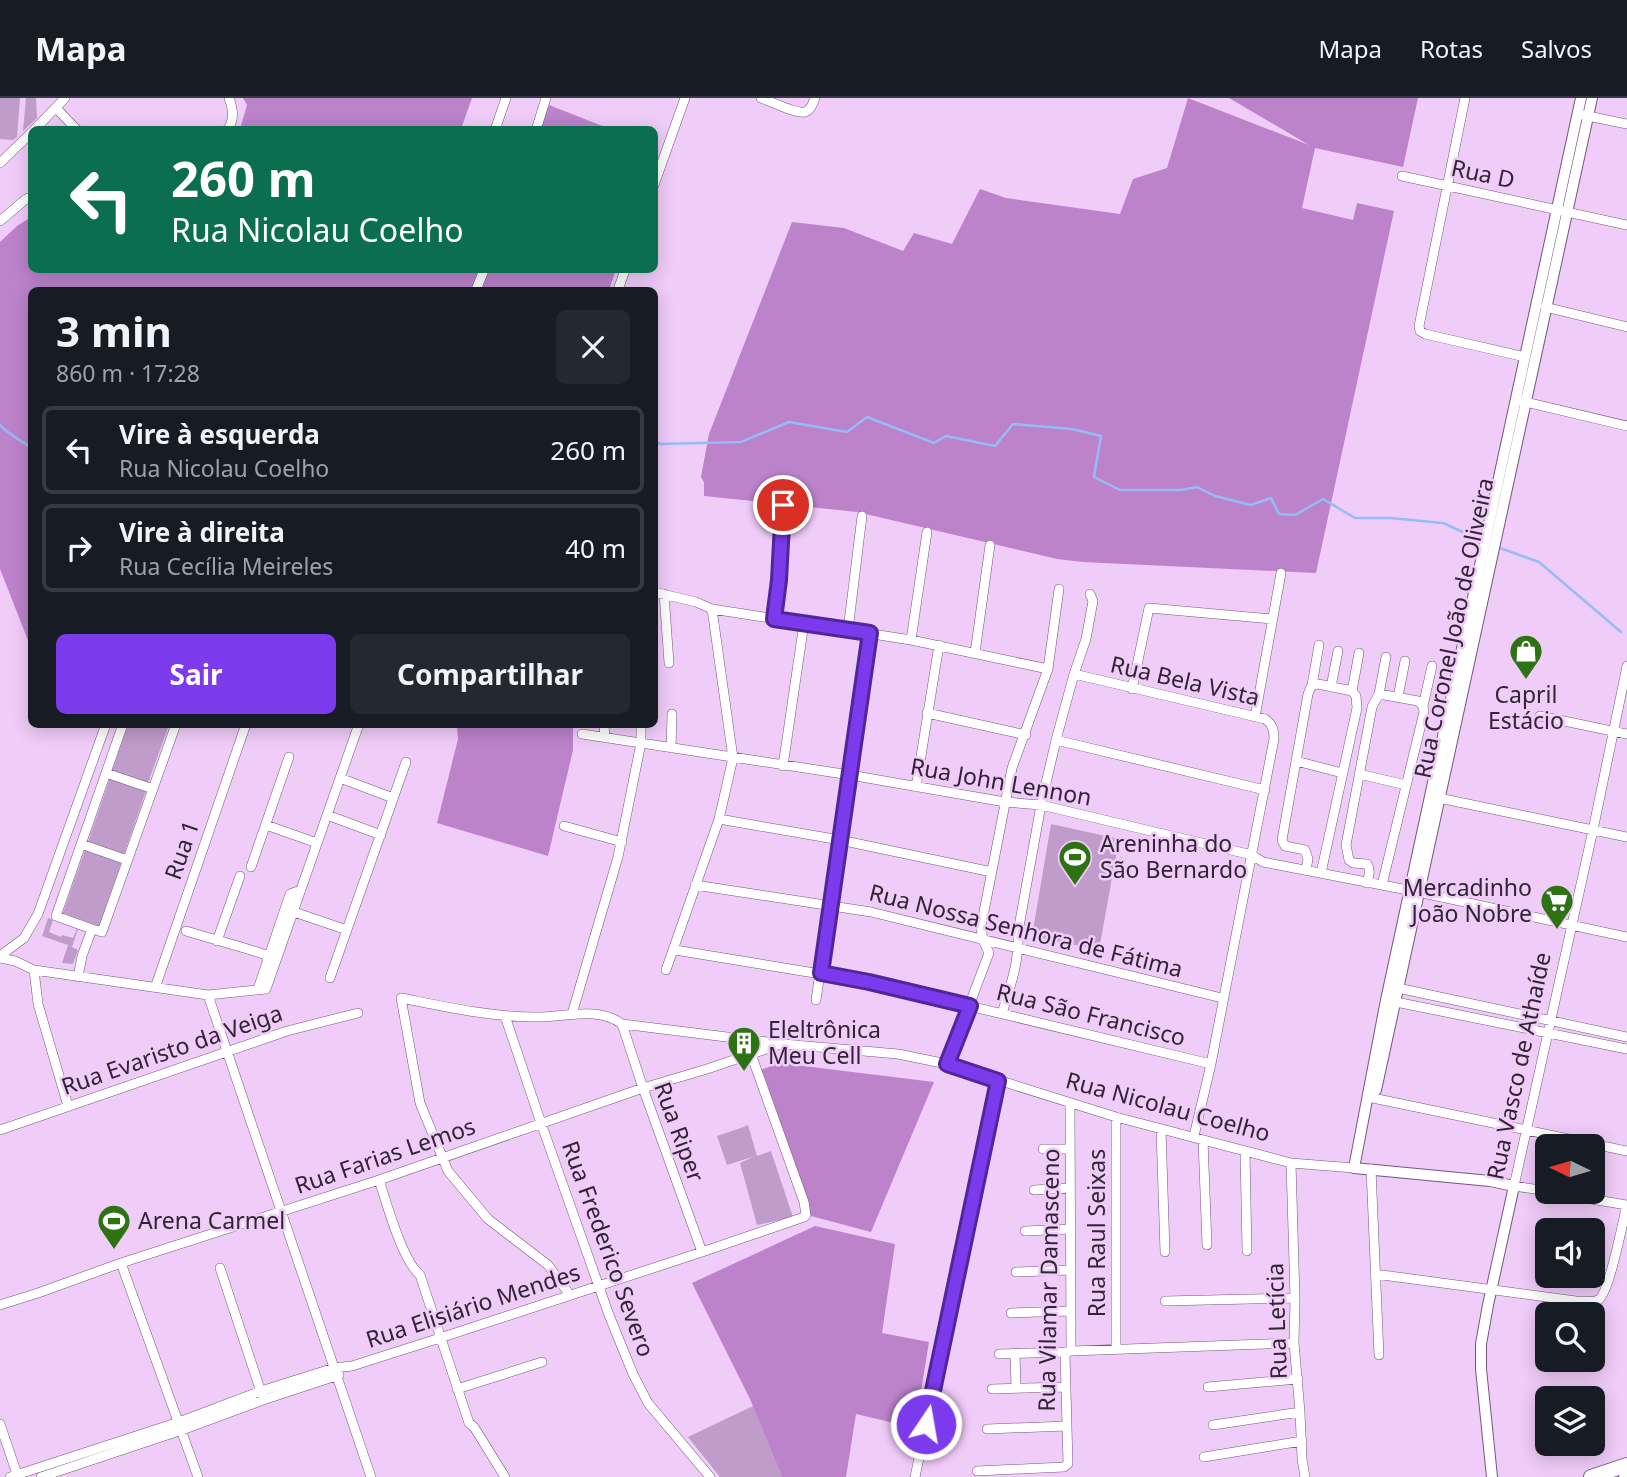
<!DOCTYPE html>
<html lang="pt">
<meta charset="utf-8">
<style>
body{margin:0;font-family:"Noto Sans",sans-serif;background:#242831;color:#f1f3f6;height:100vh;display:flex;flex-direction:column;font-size:26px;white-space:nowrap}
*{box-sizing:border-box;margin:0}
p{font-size:23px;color:#9ea1a6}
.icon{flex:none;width:38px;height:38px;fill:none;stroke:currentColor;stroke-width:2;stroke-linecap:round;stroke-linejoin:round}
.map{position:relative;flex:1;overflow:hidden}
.side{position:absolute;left:28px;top:189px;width:630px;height:441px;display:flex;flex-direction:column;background:#171b24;border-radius:10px;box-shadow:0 4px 18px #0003}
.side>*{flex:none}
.hud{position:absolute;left:28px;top:28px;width:630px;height:147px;border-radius:10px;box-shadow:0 4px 18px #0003;background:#0b6e4f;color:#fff;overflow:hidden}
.needle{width:46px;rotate:275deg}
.fabs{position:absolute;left:1535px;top:1036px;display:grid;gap:14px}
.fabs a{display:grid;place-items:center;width:70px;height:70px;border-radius:10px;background:#171b24;box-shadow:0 4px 18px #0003;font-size:35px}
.pin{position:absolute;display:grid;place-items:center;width:60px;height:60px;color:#fff;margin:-30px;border:4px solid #fff;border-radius:50%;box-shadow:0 2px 7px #0007}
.me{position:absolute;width:77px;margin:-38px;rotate:12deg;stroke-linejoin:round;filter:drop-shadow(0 0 5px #0008)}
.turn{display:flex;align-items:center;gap:24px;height:147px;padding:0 28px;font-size:32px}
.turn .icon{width:91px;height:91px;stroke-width:2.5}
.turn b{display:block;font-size:49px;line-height:60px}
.round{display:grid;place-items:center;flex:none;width:74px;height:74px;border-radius:10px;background:#242831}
.summary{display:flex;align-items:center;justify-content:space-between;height:119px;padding:0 28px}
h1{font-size:42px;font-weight:700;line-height:52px}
.button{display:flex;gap:14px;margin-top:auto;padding:14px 28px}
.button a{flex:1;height:80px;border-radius:10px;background:#7c3aed;color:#fff;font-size:28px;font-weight:700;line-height:80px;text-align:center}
.button a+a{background:#242831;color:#f1f3f6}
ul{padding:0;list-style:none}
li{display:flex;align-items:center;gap:21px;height:88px;margin:0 14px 10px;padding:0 14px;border:4px solid #363941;border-radius:10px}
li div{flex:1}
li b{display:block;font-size:26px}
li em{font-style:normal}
header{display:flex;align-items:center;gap:42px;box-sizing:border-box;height:98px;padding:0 35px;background:#171b24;border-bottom:2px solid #363941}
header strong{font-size:33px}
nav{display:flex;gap:38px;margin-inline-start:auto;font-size:24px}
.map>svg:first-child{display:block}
</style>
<header>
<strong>Mapa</strong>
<nav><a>Mapa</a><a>Rotas</a><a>Salvos</a></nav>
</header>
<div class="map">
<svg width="1627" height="1379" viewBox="0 0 1627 1379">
<rect width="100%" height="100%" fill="#f0ccf9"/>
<path fill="#c09cca" d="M0 0H20L17 39 13 42 0 41Z
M26 0H36L37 20 23 33Z
M128 627H169L148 685 112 673Z
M110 680 146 693 124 756 88 744Z
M1051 726 1119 741 1099 852 1032 838Z
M85 752 121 765 99 828 63 815Z
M48 820 53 822 49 834 61 839 62 837 73 840 77 831H78L72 849 78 852 73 866 62 865 68 847 42 838Z
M748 1027 757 1058 771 1053 793 1119 757 1127 740 1065 755 1058 727 1067 717 1038 741 1030Z
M753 1308 782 1379H720L688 1339Z"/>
<path fill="#bc83cb" d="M243 0H472L461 31H240L247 7Z
M1188 0 1309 47 1229 0H1418L1403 69 1315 50 1302 110 1353 122 1357 105 1394 113 1316 475 1083 464 1057 461 857 414 704 398V384L701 379 709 336 792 124 844 130 903 153 914 135 952 146 980 91 1006 100 1120 116 1133 81 1167 70Z
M549 7 610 31 540 32Z
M31 119 32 172H616L609 192H32L31 550 0 471V144L17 128Z
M457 627H573V652L548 758 437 725 458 641Z
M779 965 934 984 871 1134 811 1118 761 972Z
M815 1128 895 1146 882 1235 929 1244 915 1330 856 1316 846 1379H782L750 1301 692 1185Z"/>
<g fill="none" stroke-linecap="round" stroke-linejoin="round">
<path stroke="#95bcf8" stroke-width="2.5" d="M0 327C9 337 20 342 32 350
M654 344 661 346 741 344 789 324 847 334 867 319 934 345 946 338 995 348 1013 326 1072 331 1101 338 1094 379 1120 392H1181L1197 389 1215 398 1251 407 1271 400 1279 416 1295 417 1323 401 1355 420H1390L1443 425 1476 440
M1500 450 1539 464 1621 534"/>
<defs>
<path id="minor" d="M761 0C770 3 796 16 805 14 811 12 813 5 815 0
M1465 0 1419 228 1420 233 1425 236 1525 259
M56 10 77 32
M1583 17 1627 26
M34 32 65 0
M227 32C235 22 233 11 229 0
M495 32 506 0
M536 32 546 0
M0 65 32 34
M1402 78 1627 127
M654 87 685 0
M0 123 26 101 32 99
M476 192 484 172
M618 192 625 172
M1545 209 1627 229
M1521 303 1627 328
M654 494 696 504 712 511 911 542 1048 571
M664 496 669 565
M774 521 779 482 783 407
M848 532 862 418
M911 542 927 434
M975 555 990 447
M1074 576 1265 621C1273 626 1274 633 1274 641L1211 966 1194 1038
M1312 587 1319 547
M1331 589 1338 553
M1132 591 1149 510 1273 521
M1352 593 1359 555
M1379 596 1386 559
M1398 599 1405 563
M1423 608 1432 568
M927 615 1026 637
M1540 618 1627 636
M1255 619 1281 475
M604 626 605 640
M582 636 850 677 1005 704 1041 707 1252 757 1263 764 1418 794 1627 839
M1056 642 1265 692
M671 650 672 616
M1296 663 1342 675
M783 668 804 525
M106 675 153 691
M1359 676 1406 687
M340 680 393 700
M916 689 939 547
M1439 700 1627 739
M327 717 381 737
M719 721 840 742 992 774
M266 727 317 745
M564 728 622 744
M81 746 127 762
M251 769 289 659
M1306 772 1308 761 1305 752 1285 748 1282 742 1308 596 1312 587 1318 586 1352 593 1356 598 1357 610 1321 775
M1367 785C1369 778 1371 772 1367 766L1353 765 1349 762 1346 747 1372 609 1379 596 1418 603 1423 608 1424 614 1382 787
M695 787 871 814 1222 900
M294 814 347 832
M92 831 102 834 175 629
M186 833C215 842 244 849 272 859
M217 843 240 778
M675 852 869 884 1211 966
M0 858 24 840 38 816 106 626
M0 860 15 863 34 872 208 897 266 891 359 626
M34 872 38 906 68 1008
M666 872 719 721 733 660 712 511
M78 879 82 858 92 831 56 818 123 626
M330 880 406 664
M1393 889 1627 939
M155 890 246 626
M258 891 290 796 301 792
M208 897 371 1379
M816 902 870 535
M1391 903 1627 951
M572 916 618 759 641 645V626
M1002 916C1010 888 1020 863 1018 834L1041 707 1056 642 1074 576 1086 541 1093 503 1090 496
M505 918 541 1025 609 1217 633 1276 648 1305 710 1379
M622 926 643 990 702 1154
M947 966 989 855 983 842 981 829 1012 670 1048 571 1059 491
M1368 999 1627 1053
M1161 1031 1165 1154
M0 1032 287 933 358 915
M1203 1042 1207 1147
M1043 1051H1070
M1245 1053 1247 1153
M1291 1065 1295 1200 1294 1245 1300 1314 1302 1361 1305 1379
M1371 1071 1379 1257
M379 1082C387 1106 402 1162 420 1177L469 1325 474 1329 505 1379
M1034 1092 1070 1090
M1547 1093 1514 1088 1593 732 1627 568
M1549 1094 1627 1107
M1025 1133 1070 1131
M121 1165 198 1379
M220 1170 262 1297
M1016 1174 1071 1172
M1375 1176 1576 1203C1583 1203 1592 1205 1598 1202 1609 1197 1623 1122 1627 1107
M570 1197 548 1167 488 1121 448 1073 420 1005 401 900C447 909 495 920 542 919 568 918 600 909 622 926L783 946 898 956 947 966 1116 1019 1291 1065 1354 1070
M1165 1203 1295 1200
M0 1207 38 1195 121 1165 379 1082 643 990 707 971 778 947
M1011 1215 1071 1213
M1116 1251V1019
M1071 1253 1294 1245
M1015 1255 1016 1290
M999 1256 1065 1254
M1208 1289 1298 1281
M457 1291 542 1264
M992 1291 1066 1289
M0 1326 18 1379
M1213 1327 1300 1314
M987 1331 1067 1328
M1204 1359 1302 1343
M977 1373 1064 1369 1068 1366 1065 1254 1071 1253 1070 1005
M10 1379 179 1324 261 1293 334 1270 352 1268 440 1240 702 1154 804 1119 806 1117 804 1104 751 956
M41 1379 182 1332 263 1302 339 1277
M915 1379 998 983"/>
<path id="tertiary" d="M1376 992 1592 0
M1492 1379 1481 1271V1246L1488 1207 1514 1088 1490 1083 1354 1070 1386 902 1581 0"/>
<path id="primary" d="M1591 1379 1627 1367
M1626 1379H1627"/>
</defs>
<use href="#minor" stroke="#75567d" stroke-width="10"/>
<use href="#tertiary" stroke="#75567d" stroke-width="12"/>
<use href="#primary" stroke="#75567d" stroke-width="16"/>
<use href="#minor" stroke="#fff" stroke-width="9"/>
<use href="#tertiary" stroke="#fff" stroke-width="10"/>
<use href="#primary" stroke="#fff" stroke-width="14"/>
</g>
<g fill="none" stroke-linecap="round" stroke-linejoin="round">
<defs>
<path id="route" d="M783 407 779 482 774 521 870 535 821 875 869 884 970 908 947 966 998 983 926 1326"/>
</defs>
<use href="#route" stroke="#51269a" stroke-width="18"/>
<use href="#route" stroke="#7c3aed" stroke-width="12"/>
</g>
<defs>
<symbol id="shop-pin" viewBox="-11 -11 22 30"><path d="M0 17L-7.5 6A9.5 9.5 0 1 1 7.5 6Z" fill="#2d7314" stroke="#f0ccf9"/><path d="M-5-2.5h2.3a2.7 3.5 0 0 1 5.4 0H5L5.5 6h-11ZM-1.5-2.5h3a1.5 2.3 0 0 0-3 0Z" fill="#fff"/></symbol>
<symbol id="stadium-pin" viewBox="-11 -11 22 30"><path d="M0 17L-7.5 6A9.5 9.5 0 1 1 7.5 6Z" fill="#2d7314" stroke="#f0ccf9"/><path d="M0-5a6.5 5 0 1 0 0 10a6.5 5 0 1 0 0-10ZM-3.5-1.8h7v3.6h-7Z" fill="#fff"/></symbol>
<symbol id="supermarket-pin" viewBox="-11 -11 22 30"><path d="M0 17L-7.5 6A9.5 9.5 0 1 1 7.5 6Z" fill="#2d7314" stroke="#f0ccf9"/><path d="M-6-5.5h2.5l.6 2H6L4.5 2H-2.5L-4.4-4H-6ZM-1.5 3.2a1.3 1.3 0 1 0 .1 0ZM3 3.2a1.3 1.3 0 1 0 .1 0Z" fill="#fff"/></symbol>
<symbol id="building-pin" viewBox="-11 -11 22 30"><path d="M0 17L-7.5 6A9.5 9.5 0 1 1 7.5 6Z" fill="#2d7314" stroke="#f0ccf9"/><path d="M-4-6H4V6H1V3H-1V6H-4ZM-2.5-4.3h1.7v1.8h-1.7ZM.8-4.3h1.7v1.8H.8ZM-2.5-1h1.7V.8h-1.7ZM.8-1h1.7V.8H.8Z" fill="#fff"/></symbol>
</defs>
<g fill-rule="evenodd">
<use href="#shop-pin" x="1507" y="534" width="38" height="52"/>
<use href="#stadium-pin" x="1056" y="740" width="38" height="52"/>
<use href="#supermarket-pin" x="1538" y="784" width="38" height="52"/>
<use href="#building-pin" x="725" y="926" width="38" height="52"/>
<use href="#stadium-pin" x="95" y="1104" width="38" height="52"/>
</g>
<g text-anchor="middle" stroke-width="5" stroke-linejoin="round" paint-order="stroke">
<g font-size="23" fill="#322435" stroke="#f0ccf9">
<text transform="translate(1483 76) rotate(12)" y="8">Rua D</text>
<text transform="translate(1454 530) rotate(-78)" y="8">Rua Coronel João de Oliveira</text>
<text transform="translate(1185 583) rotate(13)" y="8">Rua Bela Vista</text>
<text transform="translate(1001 684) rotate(10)" y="8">Rua John Lennon</text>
<text transform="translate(182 752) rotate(-71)" y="8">Rua 1</text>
<text transform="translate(1026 833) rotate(14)" y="8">Rua Nossa Senhora de Fátima</text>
<text transform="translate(1091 917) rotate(14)" y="8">Rua São Francisco</text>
<text transform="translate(172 952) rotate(-19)" y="8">Rua Evaristo da Veiga</text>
<text transform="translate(1519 968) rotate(-78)" y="8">Rua Vasco de Athaíde</text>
<text transform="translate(1168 1009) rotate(15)" y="8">Rua Nicolau Coelho</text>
<text transform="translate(679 1034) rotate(70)" y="8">Rua Riper</text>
<text transform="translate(385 1058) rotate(-19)" y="8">Rua Farias Lemos</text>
<text transform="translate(1097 1135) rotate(-90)" y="8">Rua Raul Seixas</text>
<text transform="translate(608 1151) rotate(70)" y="8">Rua Frederico Severo</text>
<text transform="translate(1049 1182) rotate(-89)" y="8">Rua Vilamar Damasceno</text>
<text transform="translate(473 1208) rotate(-18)" y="8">Rua Elisiário Mendes</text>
<text transform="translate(1277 1223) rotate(-92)" y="8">Rua Letícia</text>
</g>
<g font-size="23" fill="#322435" stroke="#f0ccf9" text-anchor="start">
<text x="1526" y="605" text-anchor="middle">Capril<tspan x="1526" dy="26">Estácio</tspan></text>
<text x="1100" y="754">Areninha do<tspan x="1100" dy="26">São Bernardo</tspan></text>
<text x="1532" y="798" text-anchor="end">Mercadinho<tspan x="1532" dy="26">João Nobre</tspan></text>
<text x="768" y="940">Eleltrônica<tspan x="768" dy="26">Meu Cell</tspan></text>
<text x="138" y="1131">Arena Carmel</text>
</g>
</g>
</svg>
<div class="fabs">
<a><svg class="needle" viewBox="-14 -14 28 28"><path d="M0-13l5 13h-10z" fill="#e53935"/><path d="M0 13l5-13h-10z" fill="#9ea1a6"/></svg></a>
<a><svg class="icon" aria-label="sound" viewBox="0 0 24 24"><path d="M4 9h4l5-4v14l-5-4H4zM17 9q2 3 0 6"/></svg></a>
<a><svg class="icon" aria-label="search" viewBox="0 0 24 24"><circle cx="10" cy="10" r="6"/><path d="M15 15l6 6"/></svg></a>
<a><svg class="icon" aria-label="layers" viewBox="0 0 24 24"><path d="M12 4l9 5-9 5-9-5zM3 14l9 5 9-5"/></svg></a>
</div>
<div class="pin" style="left:783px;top:407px;background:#d93025"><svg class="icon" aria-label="arrive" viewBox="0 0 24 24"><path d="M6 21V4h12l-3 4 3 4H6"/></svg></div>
<svg class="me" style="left:926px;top:1326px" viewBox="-20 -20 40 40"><circle r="17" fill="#7c3aed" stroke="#fff" stroke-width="3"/><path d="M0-11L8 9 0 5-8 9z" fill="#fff"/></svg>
<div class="hud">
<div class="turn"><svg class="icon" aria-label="left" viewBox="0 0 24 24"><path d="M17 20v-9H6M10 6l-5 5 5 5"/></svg><div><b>260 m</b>Rua Nicolau Coelho</div></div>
</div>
<section class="side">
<div class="summary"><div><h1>3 min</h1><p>860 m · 17:28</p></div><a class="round"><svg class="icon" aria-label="close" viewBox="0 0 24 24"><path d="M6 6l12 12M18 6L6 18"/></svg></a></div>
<ul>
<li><svg class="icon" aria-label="left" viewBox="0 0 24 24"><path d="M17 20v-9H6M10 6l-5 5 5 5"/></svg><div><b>Vire à esquerda</b><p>Rua Nicolau Coelho</p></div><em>260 m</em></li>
<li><svg class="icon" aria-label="right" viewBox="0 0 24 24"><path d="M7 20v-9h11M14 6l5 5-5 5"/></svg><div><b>Vire à direita</b><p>Rua Cecília Meireles</p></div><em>40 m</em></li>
</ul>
<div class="button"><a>Sair</a><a>Compartilhar</a></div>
</section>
</div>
